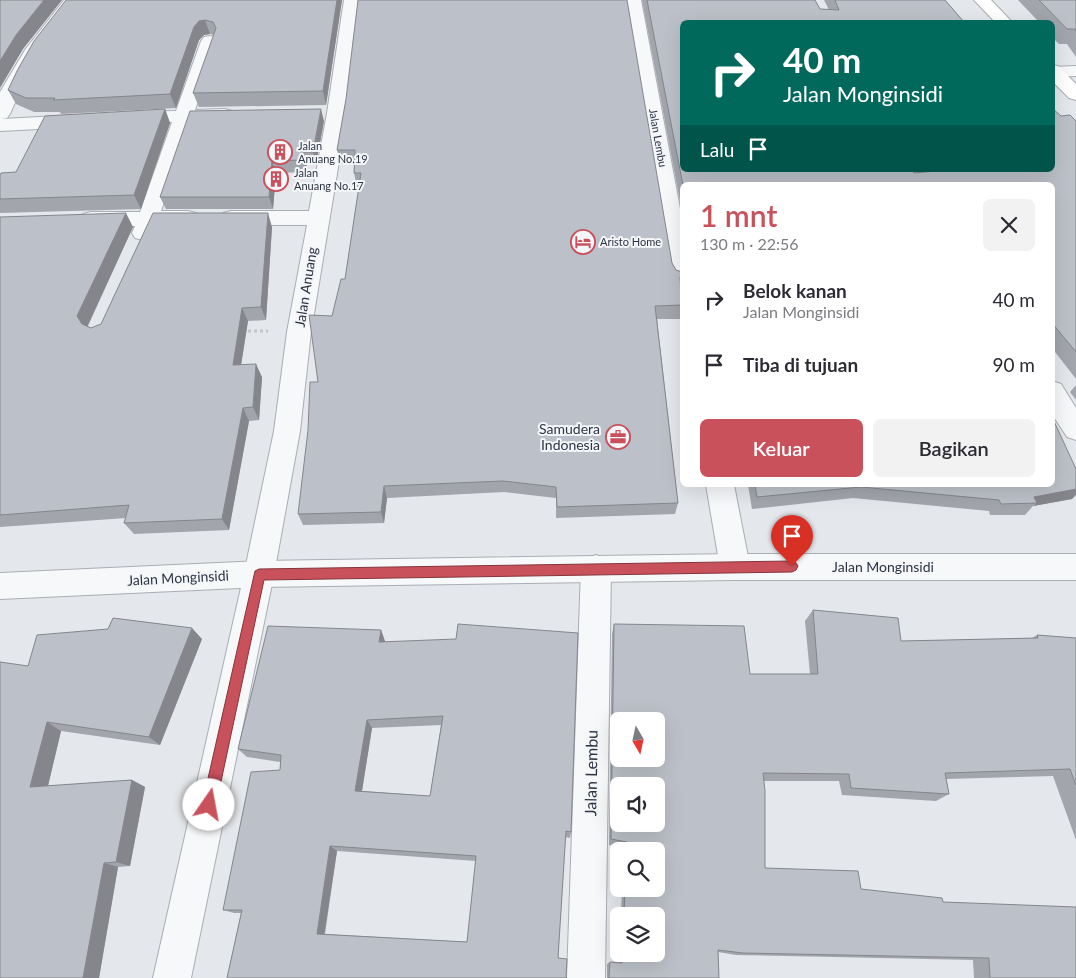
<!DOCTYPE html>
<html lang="id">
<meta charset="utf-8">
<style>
body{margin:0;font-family:Lato,sans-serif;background:#f2f2f3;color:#2b2b33;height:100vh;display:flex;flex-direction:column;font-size:19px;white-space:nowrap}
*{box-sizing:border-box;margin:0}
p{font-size:16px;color:#7c7c81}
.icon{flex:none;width:28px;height:28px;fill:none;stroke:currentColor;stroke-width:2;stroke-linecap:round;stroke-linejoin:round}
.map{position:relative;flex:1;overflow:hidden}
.sheet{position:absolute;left:680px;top:182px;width:375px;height:305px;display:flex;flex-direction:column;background:#fff;border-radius:8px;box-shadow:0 5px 20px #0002}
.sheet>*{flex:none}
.top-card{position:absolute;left:680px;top:20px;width:375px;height:152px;border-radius:8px;box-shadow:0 5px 20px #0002;background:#00695c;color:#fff;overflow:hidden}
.needle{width:32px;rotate:171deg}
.tools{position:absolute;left:610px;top:712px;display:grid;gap:10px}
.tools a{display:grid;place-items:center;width:55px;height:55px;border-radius:8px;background:#fff;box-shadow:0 5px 20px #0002;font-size:25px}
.pin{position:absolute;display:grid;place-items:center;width:42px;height:42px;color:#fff;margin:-51px -21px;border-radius:50% 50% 50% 0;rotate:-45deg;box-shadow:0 0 5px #0007}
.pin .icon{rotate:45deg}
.me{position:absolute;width:55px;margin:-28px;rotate:12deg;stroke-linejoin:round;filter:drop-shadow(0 0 4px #0008)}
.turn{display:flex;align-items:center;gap:18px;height:105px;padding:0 20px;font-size:22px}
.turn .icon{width:65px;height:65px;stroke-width:2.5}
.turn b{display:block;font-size:35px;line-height:42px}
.then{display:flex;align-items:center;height:48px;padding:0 20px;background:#0003;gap:10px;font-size:19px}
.round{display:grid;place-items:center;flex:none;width:52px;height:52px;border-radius:8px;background:#f2f2f3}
.headline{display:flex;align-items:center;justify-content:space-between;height:85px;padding:0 20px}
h1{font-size:30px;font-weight:600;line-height:38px;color:#c9515b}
.primary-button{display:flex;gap:10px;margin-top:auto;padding:10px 20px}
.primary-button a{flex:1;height:58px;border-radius:8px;background:#c9515b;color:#fff;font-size:20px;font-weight:600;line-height:58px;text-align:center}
.primary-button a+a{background:#f2f2f3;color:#2b2b33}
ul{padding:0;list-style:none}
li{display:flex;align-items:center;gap:15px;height:65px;padding:0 20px}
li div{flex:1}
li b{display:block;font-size:19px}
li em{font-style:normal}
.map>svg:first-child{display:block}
</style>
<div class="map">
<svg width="1076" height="978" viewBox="0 0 1076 978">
<rect width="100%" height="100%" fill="#e4e7eb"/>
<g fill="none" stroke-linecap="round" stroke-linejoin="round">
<defs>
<path id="minor" d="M64 0H81L40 54 23 84 10 114 7 118 2 119 78 115 85 117 88 121 85 125 78 127 0 131V92L25 50Z
M344 0H360L347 113 311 332 300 431 274 574 191 978H153L244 574 274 431 287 332 307 225H231L223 223 220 218 223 213 231 211H309L327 113Z
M625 0H641L682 219V284L674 282 671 276Z
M210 36 216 37 219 41 195 110 225 109 232 111 235 115 232 119 191 122 161 211H188L196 213 199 218 196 223 188 225H156L151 238 143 240 135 238 132 233 135 226H91L83 224 80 219 83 214 91 212H140L172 122 131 124 124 122 121 118 124 114 131 112 176 111 201 41 204 37Z
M1076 66V76L1052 77V67Z
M1052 381 1061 384 1076 408V440L1067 437 1052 414Z
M706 485H734L750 567 745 576 735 580 725 576 720 567Z
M596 555 606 559 611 568 605 978H567L581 568 586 559Z"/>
<path id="tertiary" d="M735 554H1076V580H735L259 587 0 599V573L259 561Z"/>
<path id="secondary" d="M974 0H991L1012 22H995Z
M1052 65 1058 66 1076 84V100L1069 98 1052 81Z"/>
</defs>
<use href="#minor" stroke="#a9adb5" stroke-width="2"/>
<use href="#tertiary" stroke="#a9adb5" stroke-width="2"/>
<use href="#secondary" stroke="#a9adb5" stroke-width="2"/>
<path stroke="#c2c5ca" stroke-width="3" stroke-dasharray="3 3" stroke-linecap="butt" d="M242 331H268"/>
<use href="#minor" fill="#f7f8fa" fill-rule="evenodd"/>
<use href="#tertiary" fill="#f7f8fa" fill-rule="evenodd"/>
<use href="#secondary" fill="#fff" fill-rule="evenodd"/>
</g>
<path fill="#a2a5ac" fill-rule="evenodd" d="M66 0H342L326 105 199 107 193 93 214 35 210 34 204 35 199 40 176 108 61 114 60 112H34L16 104 8 90Z
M642 0H815L820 9 829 10 824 0H945L964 22H682L914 173 922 172 920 170H1052L1061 116 1076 121V379L1052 348V185H682V212Z
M1018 0H1076V57L1067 44H1059L1052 37V22H1039Z
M346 99 672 263 676 270 682 272V290H681L682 305 680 319H657L678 503 675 514 556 518V498L504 492 387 498 384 523 303 525 298 514 318 382 332 316 345 279 359 187H357L354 173 355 164H341L337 150Z
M165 109 170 123 141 209 0 213V175L16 172Z
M324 121 316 164H307L305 172 276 173 273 209H166L160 197Z
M0 217 133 227 88 326 91 328 101 324 272 227 266 320 248 321 241 365 262 377 259 420 249 421 229 530 134 534 124 523 126 518 0 527Z
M1076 385V400L1070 392Z
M748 485H1052L1072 499 1033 506 1025 515H990L989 511 853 498 752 509Z
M813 610 901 641 1032 638 1037 635 1076 638V840L1053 776 946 779 949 794 936 801 842 795 839 781H764L765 868 861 889 943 902 1076 978H974L973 960 736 955 718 952 719 978H607V964L610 962 619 963V954H656V916H621L622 889H656V851H624V847L609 845 612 634 614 624 750 674H810L805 621Z
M381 630 385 642 571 832 570 838 565 837 558 958 227 978 241 913H234L223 910 280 770V762L247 757 238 749ZM441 725 430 796 362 791 372 728ZM337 851 476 861 467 942 325 934Z
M202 639 160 745 61 731 48 786 132 780 145 787 130 866 118 867 99 978H0L28 666Z"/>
<path fill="#84868c" d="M44 0H62L23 49 0 88V61L16 35Z
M337 0H342L326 105 323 91Z
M205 20 210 34 204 35 199 40 176 108 170 94 194 27 199 21Z
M165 109 170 123 141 209 134 195Z
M321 109 324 121 316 164 313 152Z
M304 152 307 164 305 172 302 160Z
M272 161 276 173 273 209 269 197Z
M126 213 133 227 86 329 82 324 77 316Z
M268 213 272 227 266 320 261 307Z
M242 308 248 321 239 378 233 365Z
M256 364 262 377 259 420 253 407Z
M243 408 249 421 229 530 222 519Z
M384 486 387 498 384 523 381 512Z
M1076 489V495L1072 499 1033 506 1037 503 1034 497Z
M192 628 202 639 160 745 149 737Z
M381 630 385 641 384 652 379 642Z
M367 720 372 728 361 797 355 791Z
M47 722 61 731 46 794 30 787Z
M132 780 145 787 130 866 116 862Z
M330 846 337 851 324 936 317 934Z
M104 863 118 867 99 978H83Z"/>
<path fill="#bcc0c8" stroke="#84868c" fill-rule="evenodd" d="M0 0H44L16 35 0 61Z
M66 0H337L323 91 193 93 216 28 213 22 205 20 199 21 194 27 170 94 53 100 55 98H26L8 90 17 71 34 41Z
M358 0H627L672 263 676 270 682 272V277H680L682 305 655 306 678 503 557 507 556 487 503 481 384 486 381 512 298 514 308 430 310 382H318L309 315 332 316 341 279H345L361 173H354L355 150H337L346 99Z
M647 0H815L820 9 839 10 835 0H945L964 22H682V170H912L914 173 936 171V170H1052V108L1061 116 1070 115 1076 121V352L1052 323V185H683Z
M1039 0H1076V31L1075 29H1067Z
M165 109 134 195 0 199V175L1 173 16 172 45 116Z
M321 109 313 152H304L302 160 272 161 269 197H160L190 111Z
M126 213 77 316 82 324 91 328 101 324 153 213H268L261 307 242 308 233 365 256 364 253 407 243 408 222 519 124 523 129 505 0 515V217Z
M1052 417 1076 469V489L1034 497 1037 503 1001 504 999 500 861 487 757 497 755 485H1052Z
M813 610 898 618 901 641 1038 638 1037 635 1076 638V785L1070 769 945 773 949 794 851 788 849 774 763 773 765 791V868L858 871 861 889 942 898 943 902 1076 907V978H990L989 958 743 953 718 950 719 978H609V977L610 962 622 963V954H656V916H624L625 889H656V851H626L627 842 611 839 614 624 744 626 750 674H818ZM619 721H656V759H619ZM619 786H656V824H619Z
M113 618 192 628 149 737 47 722 30 787 132 780 116 862 104 863 83 978H0V662L28 666 37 635 108 629Z
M458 624 578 633 571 832 566 831 558 958 567 959 566 977 567 978H227L242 910H223L251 772 280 770 281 755 238 749 268 626 381 630 379 642 456 639ZM443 716 430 796 355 791 367 720ZM330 846 476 856 467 942 317 934Z"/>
<path fill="#c9515b" stroke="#83353b" d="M792 561 796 563 798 566 796 570 792 572 264 580 216 805 214 810 209 812 204 810 202 805 255 571 259 569Z"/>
<defs>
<symbol id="building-ring" viewBox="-11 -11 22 22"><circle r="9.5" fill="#f4f6f9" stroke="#c9515b" stroke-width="1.5"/><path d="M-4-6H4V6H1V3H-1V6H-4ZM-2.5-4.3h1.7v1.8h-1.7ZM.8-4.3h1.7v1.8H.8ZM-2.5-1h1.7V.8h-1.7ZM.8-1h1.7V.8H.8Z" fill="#c9515b"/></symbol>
<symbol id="hotel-ring" viewBox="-11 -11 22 22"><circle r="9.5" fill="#f4f6f9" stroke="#c9515b" stroke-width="1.5"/><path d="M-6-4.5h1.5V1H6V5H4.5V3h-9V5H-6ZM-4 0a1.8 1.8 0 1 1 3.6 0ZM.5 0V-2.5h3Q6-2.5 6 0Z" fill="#c9515b"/></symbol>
<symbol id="office-ring" viewBox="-11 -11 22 22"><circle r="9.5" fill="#f4f6f9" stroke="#c9515b" stroke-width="1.5"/><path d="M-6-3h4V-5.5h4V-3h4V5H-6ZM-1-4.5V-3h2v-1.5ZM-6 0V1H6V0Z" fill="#c9515b"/></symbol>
</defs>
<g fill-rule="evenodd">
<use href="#building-ring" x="266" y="138" width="28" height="28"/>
<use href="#building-ring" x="262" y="165" width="28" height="28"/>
<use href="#hotel-ring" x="569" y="228" width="28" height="28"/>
<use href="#office-ring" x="604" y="423" width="28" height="28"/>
</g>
<g text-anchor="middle" stroke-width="4" stroke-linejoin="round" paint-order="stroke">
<g font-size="11" fill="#2c3343" stroke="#f4f6f9">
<text transform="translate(658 138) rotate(80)" y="4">Jalan Lembu</text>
</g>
<g font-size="11" fill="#2c3343" stroke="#f4f6f9" text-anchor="start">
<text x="298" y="150">Jalan<tspan x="298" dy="13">Anuang No.19</tspan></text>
<text x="294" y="177">Jalan<tspan x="294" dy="13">Anuang No.17</tspan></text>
<text x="600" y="246">Aristo Home</text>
</g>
<g font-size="14" fill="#2c3343" stroke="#f4f6f9">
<text transform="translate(306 287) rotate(-81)" y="5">Jalan Anuang</text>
<text x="883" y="572">Jalan Monginsidi</text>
<text transform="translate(178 578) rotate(-3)" y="5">Jalan Monginsidi</text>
</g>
<g font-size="14" fill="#2c3343" stroke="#f4f6f9" text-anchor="end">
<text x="600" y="434">Samudera<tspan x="600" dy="16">Indonesia</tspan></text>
</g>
<g font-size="16" fill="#2c3343" stroke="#f4f6f9">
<text transform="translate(591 773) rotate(-89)" y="6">Jalan Lembu</text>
</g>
</g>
</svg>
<div class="tools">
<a><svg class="needle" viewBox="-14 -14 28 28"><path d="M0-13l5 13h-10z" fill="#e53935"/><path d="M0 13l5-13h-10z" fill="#7c7c81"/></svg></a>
<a><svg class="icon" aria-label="sound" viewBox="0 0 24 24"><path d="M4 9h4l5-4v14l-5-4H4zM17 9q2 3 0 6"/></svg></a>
<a><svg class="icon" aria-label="search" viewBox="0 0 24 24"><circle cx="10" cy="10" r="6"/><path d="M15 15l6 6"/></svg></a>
<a><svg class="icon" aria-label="layers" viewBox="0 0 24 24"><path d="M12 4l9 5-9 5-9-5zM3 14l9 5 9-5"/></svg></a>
</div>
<div class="pin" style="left:792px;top:566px;background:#d93025"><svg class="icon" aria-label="arrive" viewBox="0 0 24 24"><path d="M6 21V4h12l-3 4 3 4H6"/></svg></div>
<svg class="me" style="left:209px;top:805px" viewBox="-20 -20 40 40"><circle r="19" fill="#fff"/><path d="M0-13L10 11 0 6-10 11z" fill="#c9515b"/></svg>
<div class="top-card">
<div class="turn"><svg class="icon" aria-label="right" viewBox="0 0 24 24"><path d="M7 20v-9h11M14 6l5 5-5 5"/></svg><div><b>40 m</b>Jalan Monginsidi</div></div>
<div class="then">Lalu<svg class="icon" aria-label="arrive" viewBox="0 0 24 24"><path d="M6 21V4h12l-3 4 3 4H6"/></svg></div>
</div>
<section class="sheet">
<div class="headline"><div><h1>1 mnt</h1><p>130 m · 22:56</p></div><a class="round"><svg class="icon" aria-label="close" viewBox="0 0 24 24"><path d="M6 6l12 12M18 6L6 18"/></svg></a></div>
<ul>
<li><svg class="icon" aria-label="right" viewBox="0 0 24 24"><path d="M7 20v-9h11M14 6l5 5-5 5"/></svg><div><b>Belok kanan</b><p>Jalan Monginsidi</p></div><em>40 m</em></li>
<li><svg class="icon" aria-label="arrive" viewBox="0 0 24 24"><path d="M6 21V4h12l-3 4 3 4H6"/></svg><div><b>Tiba di tujuan</b></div><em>90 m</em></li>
</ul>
<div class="primary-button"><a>Keluar</a><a>Bagikan</a></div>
</section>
</div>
